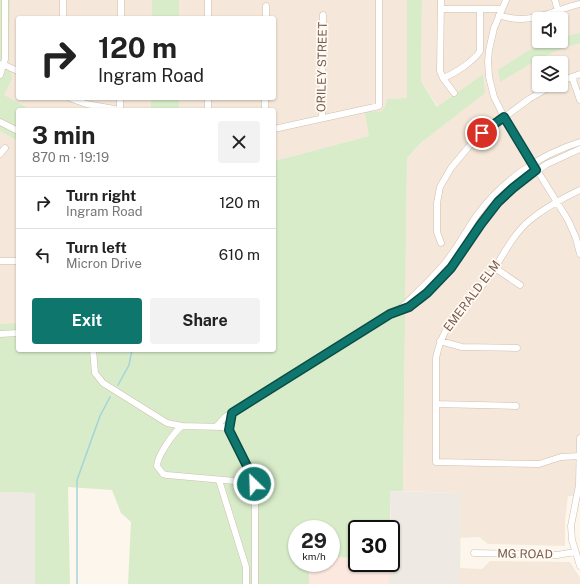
<!DOCTYPE html>
<meta charset="utf-8">
<style>
body{margin:0;font-family:"Public Sans",sans-serif;background:#f2f2f2;color:#222;height:100vh;display:flex;flex-direction:column;font-size:15px;white-space:nowrap}
*{box-sizing:border-box;margin:0}
p{font-size:13px;color:#767676}
.icon{flex:none;width:22px;height:22px;fill:none;stroke:currentColor;stroke-width:2;stroke-linecap:round;stroke-linejoin:round}
.map{position:relative;flex:1;overflow:hidden}
.sheet{position:absolute;left:16px;top:108px;width:260px;height:244px;display:flex;flex-direction:column;background:#fff;border-radius:4px;box-shadow:0 1px 3px #0004}
.sheet>*{flex:none}
.top-card{position:absolute;left:16px;top:16px;width:260px;height:84px;border-radius:4px;box-shadow:0 1px 3px #0004;background:#fff;color:#222;overflow:hidden}
.fabs{position:absolute;left:532px;top:12px;display:grid;gap:8px}
.fabs a{display:grid;place-items:center;width:36px;height:36px;border-radius:4px;background:#fff;box-shadow:0 1px 3px #0004;font-size:20px}
.speed{position:absolute;left:288px;top:520px;display:flex;gap:8px;font-size:20px;font-weight:700;text-align:center}
.speed>*{display:grid;place-content:center;width:52px;height:52px;border-radius:50%;background:#fff;box-shadow:0 1px 3px #0004;line-height:1}
.speed small{font-size:10px;font-weight:400}
.speed .limit{border:2px solid #111;border-radius:6px;background:#fff;color:#111}
.pin{position:absolute;display:grid;place-items:center;width:34px;height:34px;color:#fff;margin:-17px;border:2px solid #fff;border-radius:50%;box-shadow:0 1px 4px #0007}
.me{position:absolute;width:44px;margin:-22px;rotate:336deg;stroke-linejoin:round;filter:drop-shadow(0 0 3px #0008)}
.turn{display:flex;align-items:center;gap:14px;height:84px;padding:0 16px;font-size:18px}
.turn .icon{width:52px;height:52px;stroke-width:2.5}
.turn b{display:block;font-size:28px;line-height:34px}
.round{display:grid;place-items:center;flex:none;width:42px;height:42px;border-radius:4px;background:#f2f2f2}
.summary{display:flex;align-items:center;justify-content:space-between;height:68px;padding:0 16px}
h1{font-size:24px;font-weight:700;line-height:30px}
.button{display:flex;gap:8px;margin-top:auto;padding:8px 16px}
.button a{flex:1;height:46px;border-radius:4px;background:#0f766e;color:#fff;font-size:16px;font-weight:700;line-height:46px;text-align:center}
.button a+a{background:#f2f2f2;color:#222}
ul{padding:0;list-style:none}
li{display:flex;align-items:center;gap:12px;height:52px;padding:0 16px;border-top:1px solid #e0e0e0}
li div{flex:1}
li b{display:block;font-size:15px}
li em{font-style:normal}
.map>svg:first-child{display:block}
</style>
<div class="map">
<svg width="580" height="584" viewBox="0 0 580 584">
<rect width="100%" height="100%" fill="#fdf6ec"/>
<path fill="#f5e8da" fill-rule="evenodd" d="M0 0H152V18H18V98H151V110H18V341H0Z
M179 0H407V98L387 99 386 107 381 111 374 113 369 136 274 161V110H179V98H274V18H179Z
M422 0H580V496H568L565 520V546L488 544 479 537 460 538 461 493 403 491 407 158 483 81V74L438 107 421 81ZM539 19H561V41H539ZM539 63H561V85H539Z
M490 561 570 562 580 578V584H460V568L482 569Z"/>
<path fill="#fde8e0" d="M331 557 357 558V563H389V584H309V563H331Z"/>
<path fill="#efe9e4" d="M390 491 461 493 460 584H389V563H391Z
M0 492 35 493V584H0Z"/>
<path fill="#d8ecc9" d="M0 0H10L9 60 12 79 4 95 31 110H18V141L0 131Z
M152 0H179V18H152Z
M407 0H422L421 81 437 107 483 74 485 93 422 142 407 158 403 491H390V529H357V558L331 557V529H297V563H309V584H128L131 522 121 513 112 490 68 487 70 584H35V493L0 492V324L18 323V350H274V161L369 136 365 112C378 110 384 116 387 99L407 98Z
M580 33V43C551 50 525 67 500 82L498 70C517 58 538 41 561 41V37Z
M151 98H179V110H151Z"/>
<g fill="none" stroke-linecap="round" stroke-linejoin="round">
<path stroke="#a5d3da" stroke-width="1.5" d="M118 385 129 365 132 350
M77 584V480L100 416 110 397"/>
<defs>
<path id="minor" d="M208 0V18
M441 0 440 71 443 78 454 93
M506 0 494 28 489 50 488 61 489 77 494 97 504 117 568 220 576 238 580 254
M555 0 558 11
M441 9H502
M499 15C529 26 551 11 580 4
M63 18V0
M121 18V0
M266 18V6
M2 64 18 71
M0 75 5 59V0
M572 77 580 100
M443 78C454 74 474 61 480 51V9
M561 81 580 74
M70 98 86 104 120 110
M208 98V110
M120 110V98
M265 110V98
M322 118 323 15
M0 122 18 131
M274 129 379 106V0
M0 154 5 148
M580 190C563 198 545 208 530 220 512 235 502 258 489 277 467 307 444 318 436 358V462L539 464 561 457 580 456
M441 243 437 232V203L440 187 451 168 476 138 529 99 553 85
M0 261H18
M495 268 520 285
M400 309C415 294 431 280 445 263 457 248 466 231 477 215 502 181 540 154 580 142
M0 334 18 333
M440 341 462 347 517 348
M93 350 95 373 103 383 167 423 182 426
M436 404 516 406
M182 426 223 427 229 430 247 466C247 473 242 478 235 481L167 475 163 474 157 466C157 456 174 432 182 426Z
M216 427 225 417 390 314 409 307 427 293 451 268 488 214 513 188 547 164 580 149
M229 430 232 413
M580 438 579 485 571 526 572 540 580 566
M247 468 253 478 255 484V584
M219 480 246 567V584
M235 481 255 484
M474 553 557 555 575 552"/>
</defs>
<use href="#minor" stroke="#d1beb0" stroke-width="7"/>
<use href="#minor" stroke="#fff" stroke-width="6"/>
</g>
<g fill="none" stroke-linecap="round" stroke-linejoin="round">
<defs>
<path id="route" d="M254 484 253 478 229 430 232 413 390 314 409 307 427 293 451 268 481 224 498 202 513 188 536 170 504 117 482 133"/>
</defs>
<use href="#route" stroke="#0a4d48" stroke-width="10"/>
<use href="#route" stroke="#0f766e" stroke-width="7"/>
</g>
<g text-anchor="middle" stroke-width="3.5" stroke-linejoin="round" paint-order="stroke">
<g font-size="12" fill="#7a5c4d" stroke="#fffaf3">
<text transform="translate(322 67) rotate(-89)" y="4">ORILEY STREET</text>
<text transform="translate(472 296) rotate(-53)" y="4">EMERALD ELM</text>
<text transform="translate(525 554) rotate(1)" y="4">MG ROAD</text>
</g>
</g>
</svg>
<div class="fabs">
<a><svg class="icon" aria-label="sound" viewBox="0 0 24 24"><path d="M4 9h4l5-4v14l-5-4H4zM17 9q2 3 0 6"/></svg></a>
<a><svg class="icon" aria-label="layers" viewBox="0 0 24 24"><path d="M12 4l9 5-9 5-9-5zM3 14l9 5 9-5"/></svg></a>
</div>
<div class="speed"><div>29<small>km/h</small></div><div class="limit">30</div></div>
<div class="pin" style="left:482px;top:133px;background:#d93025"><svg class="icon" aria-label="arrive" viewBox="0 0 24 24"><path d="M6 21V4h12l-3 4 3 4H6"/></svg></div>
<svg class="me" style="left:254px;top:484px" viewBox="-20 -20 40 40"><circle r="17" fill="#0f766e" stroke="#fff" stroke-width="3"/><path d="M0-11L8 9 0 5-8 9z" fill="#fff"/></svg>
<div class="top-card">
<div class="turn"><svg class="icon" aria-label="right" viewBox="0 0 24 24"><path d="M7 20v-9h11M14 6l5 5-5 5"/></svg><div><b>120 m</b>Ingram Road</div></div>
</div>
<section class="sheet">
<div class="summary"><div><h1>3 min</h1><p>870 m · 19:19</p></div><a class="round"><svg class="icon" aria-label="close" viewBox="0 0 24 24"><path d="M6 6l12 12M18 6L6 18"/></svg></a></div>
<ul>
<li><svg class="icon" aria-label="right" viewBox="0 0 24 24"><path d="M7 20v-9h11M14 6l5 5-5 5"/></svg><div><b>Turn right</b><p>Ingram Road</p></div><em>120 m</em></li>
<li><svg class="icon" aria-label="left" viewBox="0 0 24 24"><path d="M17 20v-9H6M10 6l-5 5 5 5"/></svg><div><b>Turn left</b><p>Micron Drive</p></div><em>610 m</em></li>
</ul>
<div class="button"><a>Exit</a><a>Share</a></div>
</section>
</div>
